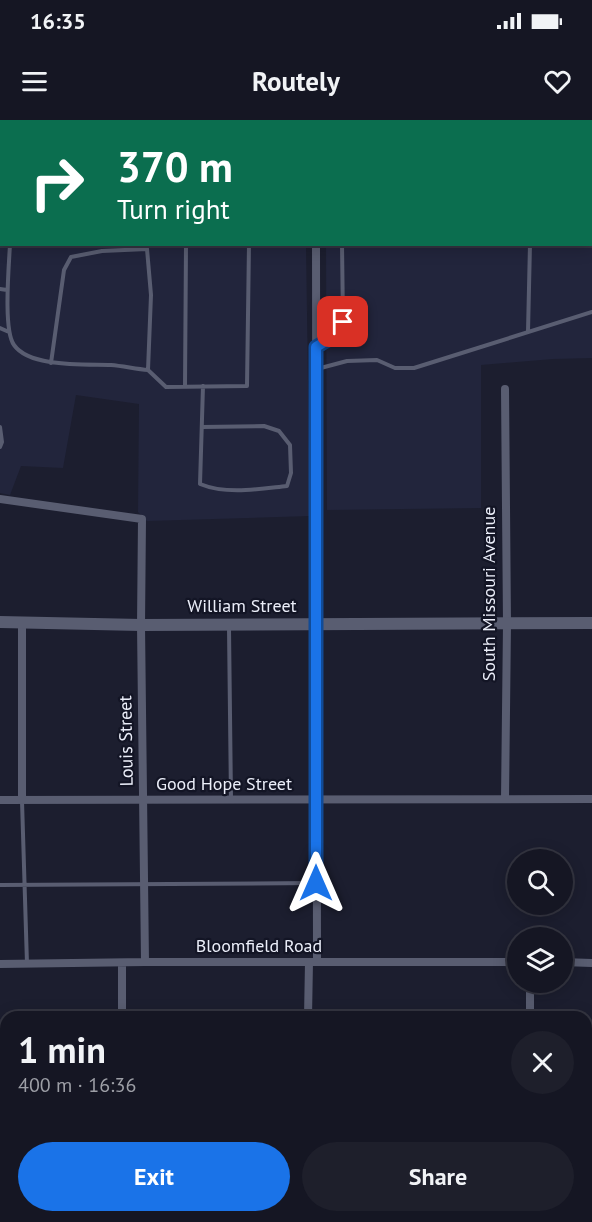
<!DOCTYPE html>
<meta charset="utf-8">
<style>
body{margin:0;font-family:"PT Sans",sans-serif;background:#1e1f2b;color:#f1f3f6;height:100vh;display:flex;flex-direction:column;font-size:22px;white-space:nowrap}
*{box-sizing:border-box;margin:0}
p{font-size:20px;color:#9d9fa6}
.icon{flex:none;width:33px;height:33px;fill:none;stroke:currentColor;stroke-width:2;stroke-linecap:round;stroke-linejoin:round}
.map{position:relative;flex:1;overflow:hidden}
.sheet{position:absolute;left:0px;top:891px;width:592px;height:212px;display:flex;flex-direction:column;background:#151623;border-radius:18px 18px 0 0;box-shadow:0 3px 15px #0003,0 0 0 2px #343541}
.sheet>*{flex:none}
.guide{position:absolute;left:0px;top:0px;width:592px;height:126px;box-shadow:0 3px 15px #0003,0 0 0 2px #343541;background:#0b6e4f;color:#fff;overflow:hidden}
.buttons{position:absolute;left:507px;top:729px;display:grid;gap:12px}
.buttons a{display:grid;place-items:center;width:66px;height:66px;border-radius:50%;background:#151623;box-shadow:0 3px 15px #0003,0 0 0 2px #343541;font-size:30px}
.pin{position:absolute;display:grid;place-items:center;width:51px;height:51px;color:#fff;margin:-26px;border-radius:12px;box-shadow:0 3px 9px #0006}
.me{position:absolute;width:66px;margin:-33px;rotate:0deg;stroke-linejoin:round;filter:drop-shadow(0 0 4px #0008)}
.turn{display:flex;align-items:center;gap:21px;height:126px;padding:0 18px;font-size:27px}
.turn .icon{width:78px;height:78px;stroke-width:2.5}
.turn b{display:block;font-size:42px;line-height:51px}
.round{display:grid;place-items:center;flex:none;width:63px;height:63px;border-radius:32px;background:#1e1f2b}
.summary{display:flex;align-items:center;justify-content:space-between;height:102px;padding:0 18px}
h1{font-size:36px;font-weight:600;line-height:45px}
.cta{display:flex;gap:12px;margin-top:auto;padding:12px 18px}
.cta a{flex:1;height:69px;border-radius:36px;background:#1a73e8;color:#fff;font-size:24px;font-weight:600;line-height:69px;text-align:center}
.cta a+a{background:#1e1f2b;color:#f1f3f6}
.status{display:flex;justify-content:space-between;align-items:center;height:42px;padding:0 30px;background:#151623;direction:ltr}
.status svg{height:16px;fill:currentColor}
header{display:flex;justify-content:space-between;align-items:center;height:78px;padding:0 18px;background:#151623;font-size:27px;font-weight:600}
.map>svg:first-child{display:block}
</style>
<div class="status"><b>16:35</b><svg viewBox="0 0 49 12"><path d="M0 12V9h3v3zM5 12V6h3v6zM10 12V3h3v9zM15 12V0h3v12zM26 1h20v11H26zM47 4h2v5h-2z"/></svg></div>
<header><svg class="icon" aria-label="menu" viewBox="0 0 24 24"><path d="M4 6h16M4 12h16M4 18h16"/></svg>Routely<svg class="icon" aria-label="heart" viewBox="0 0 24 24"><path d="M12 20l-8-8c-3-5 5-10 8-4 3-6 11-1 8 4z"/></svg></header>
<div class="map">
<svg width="592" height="1102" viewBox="0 0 592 1102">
<rect width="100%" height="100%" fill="#1c1e2f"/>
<path fill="#22253c" d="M0 0H304V2H2V124L306 125 310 396 147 401 138 392 139 284 76 275 63 348 21 346 10 375 0 373Z
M326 0H592V238L553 239 481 245V388L327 390 326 125 591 124V2H326Z"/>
<path fill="#332128" d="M317 1096 493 1097V1102H317Z"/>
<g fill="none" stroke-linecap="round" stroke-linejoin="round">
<path stroke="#595d71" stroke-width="4" d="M12 2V0
M390 2V0
M463 2V0
M554 2V0
M591 33H592
M0 112H2
M10 124C9 145 3 210 14 225 30 248 86 244 111 245 123 246 136 249 148 250L151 175 147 129 145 124
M0 169 7 170
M0 208 9 212
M528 212 530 124
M317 226 336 215 343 202 342 124
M51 243 64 150 71 137 102 131 147 129
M317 249 347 241 377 240 395 248H414L592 192
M148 250 166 267 247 266 249 124
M185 267 186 124
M0 307 2 322 0 327
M202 307 264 306 279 311 290 325 291 353 287 366C259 369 227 375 200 364L203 266
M229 508 231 680
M22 681 27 844
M0 765 316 763
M0 952 4 954 6 979"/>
<path stroke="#595d71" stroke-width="8" d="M316 0V2
M316 124 317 842
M505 269 507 504 505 679
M0 379 142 399 141 505 145 842
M22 502V680
M0 680 592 679
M562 842 592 843
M122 843V897
M0 844 145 842H518
M308 897 309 842
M529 897 530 893V862
M0 1038H6
M122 1096V1102
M308 1096V1102
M506 1102 507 1096"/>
<path stroke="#595d71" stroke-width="12" d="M0 502 141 505 592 503"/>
</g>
<path fill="#4a2f47" d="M398 1096H405V1102H398Z
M450 1096H457L456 1102H450Z"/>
<path fill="#6a4365" stroke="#4a2f47" stroke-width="1.5" d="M370 1096H398V1102H370Z
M419 1096H450V1102H419Z"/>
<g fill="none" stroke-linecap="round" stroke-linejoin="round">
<defs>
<path id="route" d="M316 763V227L336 215 343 202"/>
</defs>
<use href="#route" stroke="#114b97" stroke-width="15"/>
<use href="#route" stroke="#1a73e8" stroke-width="10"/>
</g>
<g text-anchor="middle" stroke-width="4.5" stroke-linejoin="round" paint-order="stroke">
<g font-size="18" fill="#ebeef9" stroke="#131525">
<text transform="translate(489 474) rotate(-90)" y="6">South Missouri Avenue</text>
<text x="242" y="492">William Street</text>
<text transform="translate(126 621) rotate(-91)" y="6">Louis Street</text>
<text x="224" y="670">Good Hope Street</text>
<text x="259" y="832">Bloomfield Road</text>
</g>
</g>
</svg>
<div class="buttons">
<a><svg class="icon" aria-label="search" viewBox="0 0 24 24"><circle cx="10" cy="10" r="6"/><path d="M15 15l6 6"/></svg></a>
<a><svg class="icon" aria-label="layers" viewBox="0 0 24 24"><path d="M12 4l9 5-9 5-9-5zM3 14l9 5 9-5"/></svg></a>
</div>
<div class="pin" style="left:343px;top:202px;background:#d93025"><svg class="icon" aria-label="arrive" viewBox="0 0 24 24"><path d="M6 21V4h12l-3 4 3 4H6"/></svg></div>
<svg class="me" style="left:316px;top:763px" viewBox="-20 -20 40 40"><path d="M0-17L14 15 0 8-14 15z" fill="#1a73e8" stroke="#fff" stroke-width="4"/></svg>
<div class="guide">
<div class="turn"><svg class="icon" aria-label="right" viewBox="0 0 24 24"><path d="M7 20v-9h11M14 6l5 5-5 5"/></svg><div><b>370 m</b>Turn right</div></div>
</div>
<section class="sheet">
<div class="summary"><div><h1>1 min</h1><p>400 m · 16:36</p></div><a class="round"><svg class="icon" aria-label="close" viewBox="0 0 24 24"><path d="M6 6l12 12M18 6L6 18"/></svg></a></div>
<div class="cta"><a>Exit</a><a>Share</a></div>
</section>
</div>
